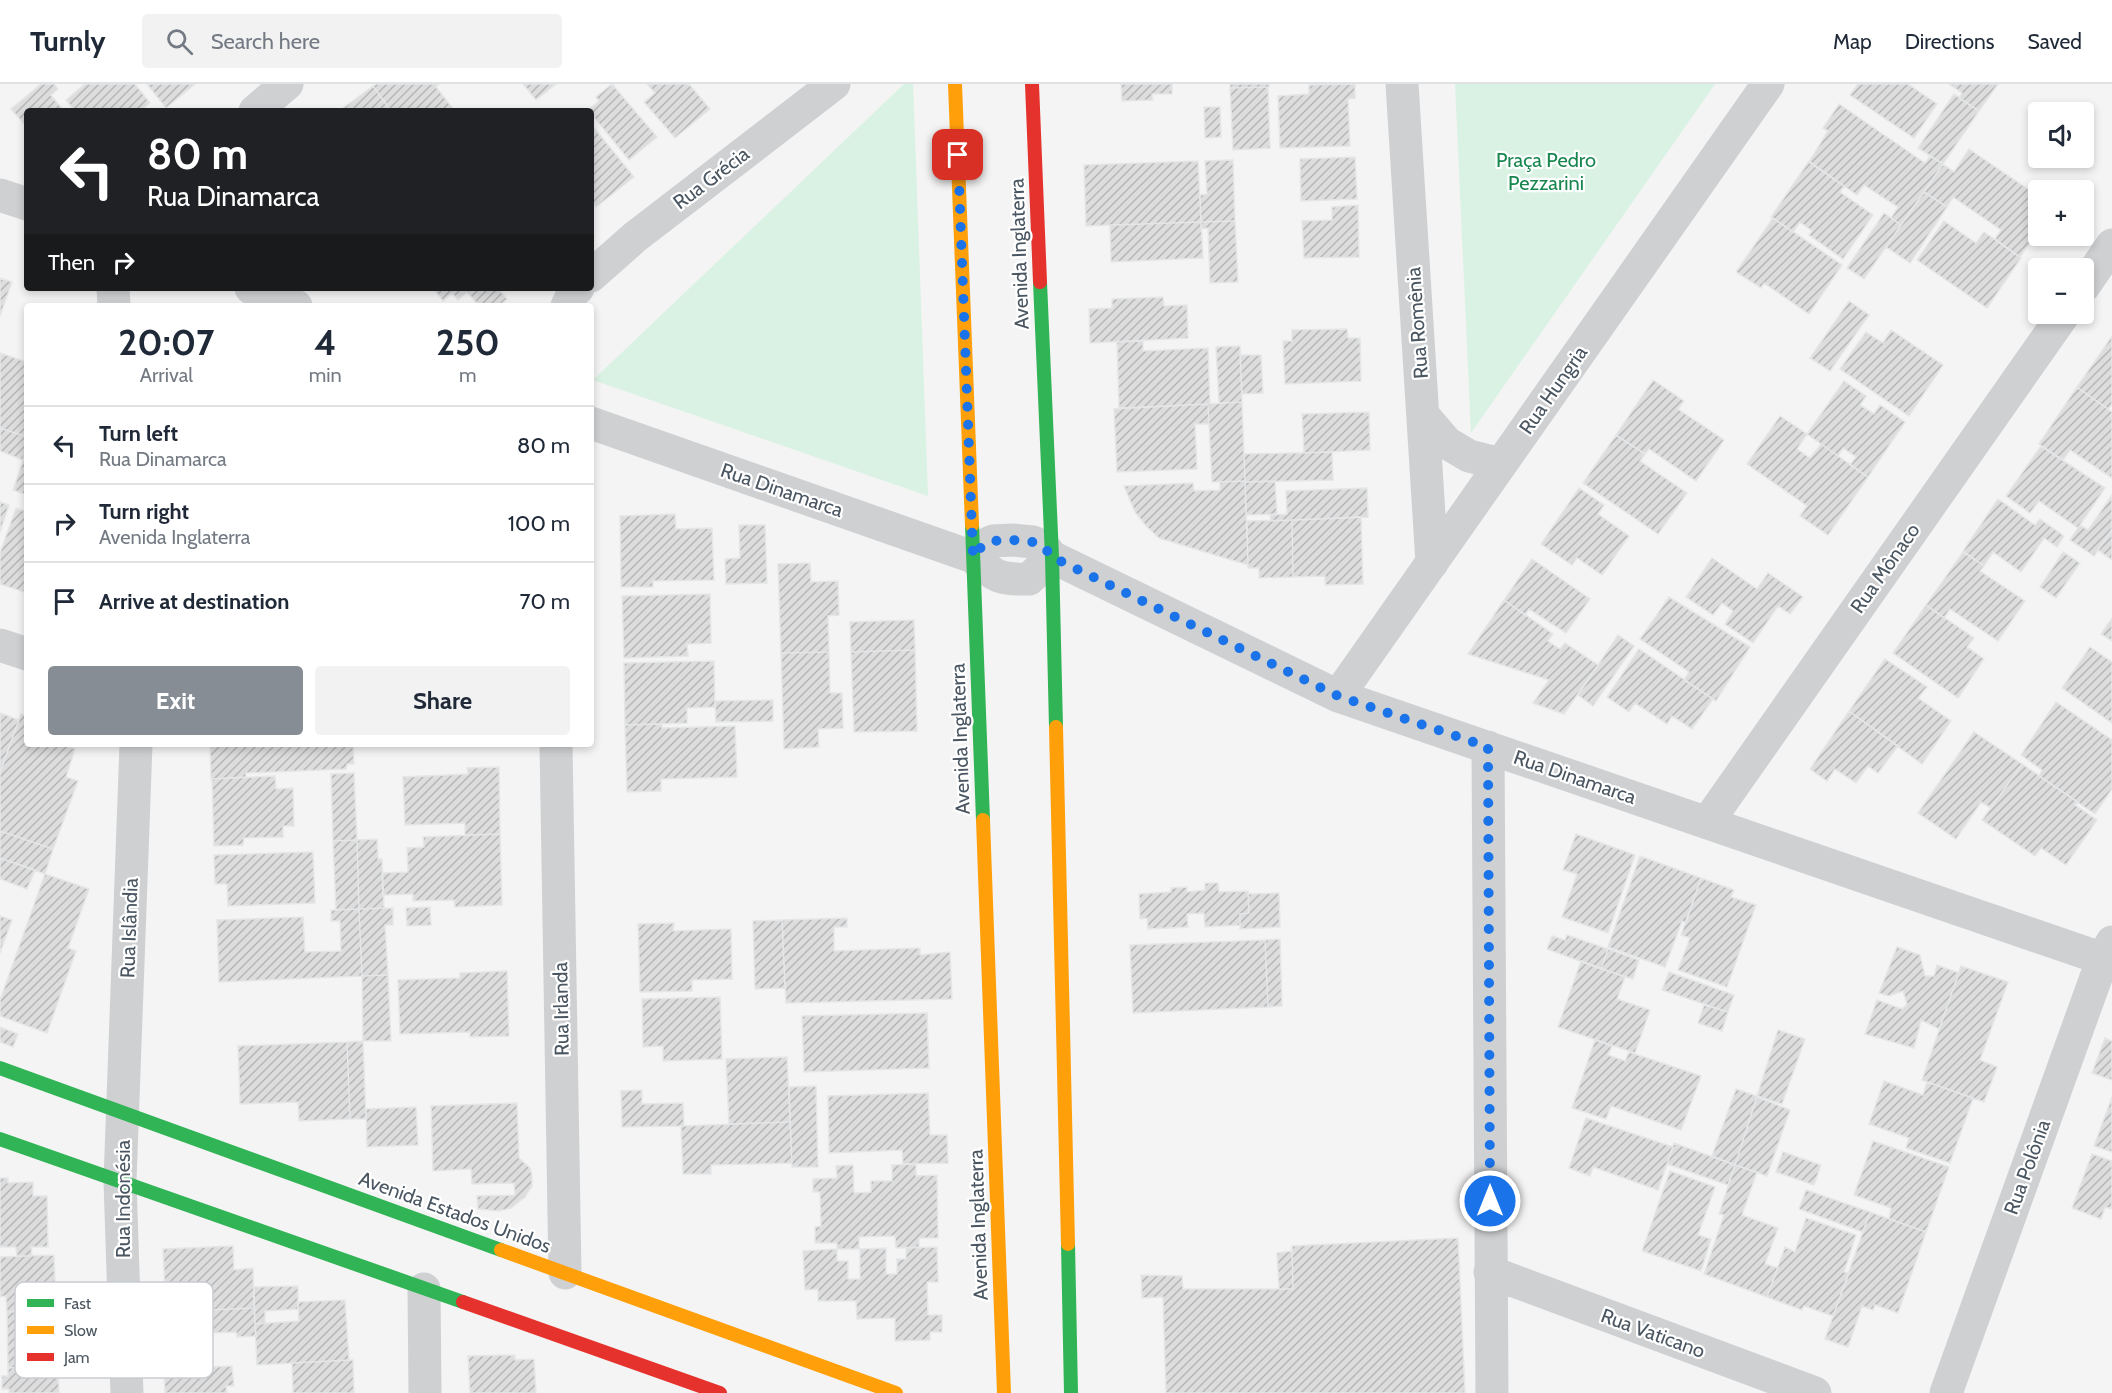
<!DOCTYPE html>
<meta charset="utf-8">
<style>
body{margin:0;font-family:Cabin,sans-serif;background:#f2f2f3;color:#1f2937;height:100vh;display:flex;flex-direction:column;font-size:22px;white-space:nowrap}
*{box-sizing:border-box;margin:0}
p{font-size:20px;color:#747a83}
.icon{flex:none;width:33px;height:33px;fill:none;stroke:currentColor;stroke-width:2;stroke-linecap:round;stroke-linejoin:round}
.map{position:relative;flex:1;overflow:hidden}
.drawer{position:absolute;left:24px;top:219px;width:570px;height:444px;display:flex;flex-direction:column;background:#fff;border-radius:6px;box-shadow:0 3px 9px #0003}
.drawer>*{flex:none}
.guide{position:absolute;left:24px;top:24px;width:570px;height:183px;border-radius:6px;box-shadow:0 3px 9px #0003;background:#202124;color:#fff;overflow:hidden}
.tools{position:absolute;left:2028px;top:18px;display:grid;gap:12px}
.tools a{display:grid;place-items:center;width:66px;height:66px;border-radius:6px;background:#fff;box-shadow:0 3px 9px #0003;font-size:30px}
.pin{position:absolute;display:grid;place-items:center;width:51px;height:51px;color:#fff;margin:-26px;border-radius:12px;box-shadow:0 3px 9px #0006}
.me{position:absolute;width:66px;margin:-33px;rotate:0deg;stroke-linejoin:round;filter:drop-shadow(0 0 4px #0008)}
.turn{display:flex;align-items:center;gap:21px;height:126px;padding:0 24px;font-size:27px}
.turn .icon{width:78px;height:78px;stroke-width:2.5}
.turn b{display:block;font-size:42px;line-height:51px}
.then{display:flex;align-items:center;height:57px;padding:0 24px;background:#0003;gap:12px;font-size:22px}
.eta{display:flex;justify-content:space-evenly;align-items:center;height:102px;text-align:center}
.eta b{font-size:36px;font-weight:700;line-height:42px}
.primary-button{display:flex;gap:12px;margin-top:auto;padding:12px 24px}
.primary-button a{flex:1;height:69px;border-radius:6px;background:#868d94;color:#fff;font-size:24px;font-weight:700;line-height:69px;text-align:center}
.primary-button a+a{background:#f2f2f3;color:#1f2937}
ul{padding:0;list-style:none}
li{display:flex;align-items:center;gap:18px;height:78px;padding:0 24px;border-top:2px solid #e0e1e3}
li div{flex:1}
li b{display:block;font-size:22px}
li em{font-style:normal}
header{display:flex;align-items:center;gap:36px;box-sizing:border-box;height:84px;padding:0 30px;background:#fff;border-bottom:2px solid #e0e1e3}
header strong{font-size:28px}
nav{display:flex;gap:33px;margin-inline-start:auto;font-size:21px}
.search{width:420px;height:54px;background:#f2f2f3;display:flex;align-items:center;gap:15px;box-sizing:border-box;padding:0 21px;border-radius:6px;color:#747a83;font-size:22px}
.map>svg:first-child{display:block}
</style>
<header>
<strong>Turnly</strong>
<div class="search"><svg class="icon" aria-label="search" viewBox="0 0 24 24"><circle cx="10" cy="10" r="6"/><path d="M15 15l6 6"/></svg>Search here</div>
<nav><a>Map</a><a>Directions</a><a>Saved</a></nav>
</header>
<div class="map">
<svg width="2112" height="1309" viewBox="0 0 2112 1309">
<defs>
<pattern id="building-hatch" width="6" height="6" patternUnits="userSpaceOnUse" patternTransform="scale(1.5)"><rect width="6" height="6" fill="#ddddde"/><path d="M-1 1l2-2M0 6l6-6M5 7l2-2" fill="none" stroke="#b5b6b7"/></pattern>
</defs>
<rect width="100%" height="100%" fill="#f4f4f4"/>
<path fill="#d9f2e3" d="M904 0H913L928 412 593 296Z
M1455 0H1715L1471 349Z"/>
<path fill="url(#building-hatch)" stroke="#e5e6e7" stroke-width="1.5" d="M41 0H54L58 5 51 11 64 27H27L26 42 11 25Z
M85 0H135L150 19 140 27H75L66 16Z
M147 0H195L166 24Z
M376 0H439L436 3 455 27H391L373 2Z
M523 0H556L536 16Z
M612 0 657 53 629 76 588 26 599 17 596 13Z
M647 0H689L710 25 675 54 644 18 655 9Z
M1121 0H1172V10H1152L1153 16 1122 17Z
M1230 0H1269V3L1230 4Z
M1355 0V14L1348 15 1350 62 1280 64 1278 12 1309 10V1Z
M1858 0H1908L1937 20 1914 54 1850 11Z
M1949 0H1998L1979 27 1959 14 1962 9Z
M373 2 391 27H339Z
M1268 3 1270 64 1233 66 1230 4Z
M1954 10 1979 27 1943 80 1918 64Z
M1839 20 1925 79 1930 72 1943 80 1901 141 1891 134 1898 123 1864 101 1857 111 1809 78 1828 47 1823 44Z
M1204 23H1220L1221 53 1205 54Z
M591 40 634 93 596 123 591 117Z
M1969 65 2028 105 2033 99 2043 106H2038V147L2020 173 1995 155 2001 146 1953 113 1947 123 1924 108 1943 80 1954 88Z
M1355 73 1357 115 1301 117 1300 75Z
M1233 76 1235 137 1201 138 1200 111 1207 110 1205 77Z
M1198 77 1201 138 1086 142 1084 81Z
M1809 77 1844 102 1840 108 1873 131 1843 175 1809 151 1812 147 1800 138 1793 148 1771 133Z
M1924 108 1947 123 1910 179 1886 163Z
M1358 121 1359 173 1304 174 1302 137 1332 136V123Z
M1884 129 1901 141 1864 195 1847 184Z
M1773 134 1842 181 1809 230 1764 199 1761 204 1736 188Z
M1235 137 1238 198 1210 199 1208 144 1201 145V138Z
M1944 137 1976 159 1984 148 2021 174 1987 224 1917 176Z
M1201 138 1203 174 1111 178 1110 141Z
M0 194 12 198 0 232Z
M433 204H498L507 215 499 222H479L467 208 458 216 452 209 443 217Z
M1163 213 1164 222 1187 221 1188 254 1090 259 1089 225 1112 224V215Z
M1849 217 1869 231 1830 287 1810 274Z
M1347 245 1348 254H1360L1361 297 1285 300 1283 257H1292V246Z
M1891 246 1943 281 1909 332 1840 285 1866 248 1883 259Z
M2112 252V320L2108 325 2077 303Z
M1143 257V267L1208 264 1210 320 1119 324 1117 258Z
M1240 262 1242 318 1219 319 1216 263Z
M0 269 27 278V353L0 344Z
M1240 271H1261L1263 309 1242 310Z
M1653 296 1684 317 1678 325 1724 356 1696 397 1649 365 1645 370 1616 351Z
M1844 297 1866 312 1860 321 1874 330 1880 321 1905 338 1868 393 1850 381 1856 373 1843 364 1838 372 1807 350Z
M2077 303 2112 328V394L2070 366 2063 376 2039 360Z
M1242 318 1245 397 1212 398 1208 320Z
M1208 320 1209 340H1195L1197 385 1117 388 1114 325Z
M1369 328 1370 366 1304 369 1302 330Z
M1780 332 1807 350 1797 365 1810 374 1821 360 1868 393 1828 451 1800 432 1807 422 1747 380Z
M0 344 27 353V364L23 376 0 367Z
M1616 351 1645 370 1640 377 1687 409 1658 450 1583 399Z
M2041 362 2105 404 2078 444 2039 417 2030 429 2006 412Z
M27 365V411L13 406Z
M1332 368 1333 396 1245 398 1244 370Z
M1245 397 1248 481 1159 454 1146 442 1135 428 1124 402 1193 399 1194 407 1220 406V398Z
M1275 397 1277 430 1246 431 1245 398Z
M1367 404 1368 433 1271 437 1270 431 1287 430 1286 407Z
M1579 404 1604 421 1598 430 1629 452 1602 491 1577 474 1572 481 1541 460Z
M2112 411V445L2094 472 2070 456 2080 441 2088 446Z
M1998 415 2035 441 2040 435 2064 452 2057 463 2044 454 2021 488 1993 468 1984 482 1963 467Z
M0 418 9 421 0 448Z
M27 419V509L0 500V469L16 424 24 427Z
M675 430 676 445 712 444 714 496 653 497V503H621L620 432Z
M1361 433 1363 500 1325 501V492L1293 493 1292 436Z
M1292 436 1293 493 1259 494V484H1248L1247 437Z
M739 441H765L767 499 726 500 725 475 740 474Z
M2112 446V476L2098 466Z
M1963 468 1984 482 1980 487 2025 517 1998 557 1950 525 1944 534 1926 521Z
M2063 468 2080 479 2056 514 2040 503Z
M1712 474 1757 505 1768 489 1803 513 1790 530 1778 522 1753 559 1725 540 1733 527 1722 519 1713 531 1686 513Z
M1532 475 1590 515 1566 549 1529 525 1525 531 1504 516Z
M810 479 811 498 838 497 839 531 828 532 829 568 781 569 778 480Z
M710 510 711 559 687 560 688 572 624 574 622 512Z
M1669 513 1750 563 1716 617 1684 596 1689 588 1640 555Z
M1504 516 1553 550 1548 557 1560 565 1565 559 1598 581 1564 630 1533 619 1549 596 1468 570Z
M1926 521 1974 554 1967 563 1984 575 1958 614 1893 569Z
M2112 534V557L2101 550Z
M914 536 915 566 851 568 850 538Z
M1618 551 1634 562 1593 622 1578 611Z
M2090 563 2112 578V639L2062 604Z
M1639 565 1713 615 1692 645 1672 632 1667 640 1635 619 1629 628 1607 613Z
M915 566 917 647 854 648 851 568Z
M829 568 830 609H842L843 644 818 645 819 663 784 665 781 569Z
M1885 575 1927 603 1918 614 1951 637 1922 680 1849 627Z
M714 577 715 623 687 624V639L625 641 624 579Z
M773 616V637L716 638 715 617Z
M2056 618 2112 656V705L2095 730 2039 692 2042 686 2021 671Z
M1849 627 1898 662 1878 689 1868 682 1856 699 1835 685 1827 697 1810 685Z
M0 629 19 636 0 688Z
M21 630 27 632V660H61L75 665 66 693 78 697 53 765 0 747V689Z
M662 640V644L735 642 737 693 661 695V707L627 708 625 641Z
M1974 648 2022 680 1991 724 1981 718 1956 755 1918 729Z
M210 660H353L354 680H347L346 685 246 689V693L211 695Z
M2022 680 2078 718 2075 721 2097 736 2066 781 2041 764 2035 772 1982 736Z
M499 683 500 750 465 751V739L405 741 403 693 468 690 467 684Z
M354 689 357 756 333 757 331 690Z
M275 692 276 705 293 704 294 742H283V753L244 754 243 761 214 762 212 695Z
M0 747 53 765 45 790 0 774Z
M500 750 502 821 455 823 454 816 413 817V810L383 811 382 789 408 788 407 764 424 763 423 753Z
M1576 750 1635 771 1608 849 1562 833 1577 790 1563 786Z
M377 755 378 775H382L384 824 359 825 357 756Z
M357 756 359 825 336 826 333 757Z
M313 768 315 819 228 822 227 800H215L214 771Z
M1640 772 1701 794 1686 839 1682 837 1665 883 1608 863Z
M0 774 35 786 27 805 0 795Z
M45 790 89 805 68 864 76 867 47 949 0 932V916Z
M1701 794 1734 806 1731 813 1756 821 1727 903 1678 886 1690 854 1681 851Z
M1205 799H1218L1219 808 1248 807 1249 829 1240 830V841L1205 843 1204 829 1187 830 1188 843 1148 845 1147 834 1140 835 1139 810 1171 808V804L1187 803V808L1205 806Z
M1279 809 1280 843 1240 845V830L1249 829 1248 810Z
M430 823 431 841 407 842 406 824Z
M393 824V841H385L388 891 362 892 359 825Z
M359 825 362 892 219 898 217 836 303 833 305 868 341 867 340 837H331V826Z
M0 832 12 836 0 869Z
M847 834V843H834V867L920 864V871L950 868 952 915 786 919 782 836Z
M782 836 785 904 755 905 753 837Z
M674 839 673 847 731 845 732 895 692 896V907L640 908 638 840Z
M1567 851 1608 865 1601 885 1547 865 1552 852 1565 856Z
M1280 855 1282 922 1268 923 1265 856Z
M1265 856 1268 923 1133 929 1130 861Z
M1897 863 1920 871 1925 892H1934L1937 881 1959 889 1939 945 1921 936 1914 964 1865 950 1877 916 1902 925 1907 920 1903 907 1889 912 1879 909Z
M1608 865 1639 876 1633 895 1601 885Z
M1581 877 1625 893 1617 915 1650 926 1635 969 1558 943Z
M1961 882 2008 898 1980 976 1997 983 1984 1018 1922 996Z
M507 887 509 952 470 953V948L400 950 398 896 460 894V889Z
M1669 888 1734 911 1728 928 1662 906Z
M388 891 391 957H363L362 892Z
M720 913 722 975 663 977V962L643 963 642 915Z
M1704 921 1728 928 1722 947 1698 939Z
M927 929 929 984 804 988 802 932Z
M0 943 18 950 13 963 0 958Z
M1778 946 1805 955 1782 1020 1757 1012Z
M2105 954 2112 957V996L2092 989Z
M1595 956 1612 962 1608 971 1625 977 1629 968 1701 992 1681 1046 1611 1022 1606 1035 1572 1024Z
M363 957 366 1035H350L347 958Z
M347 958 350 1035 299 1037 298 1018 240 1020 238 962Z
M787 973 790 1038 729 1040 726 975Z
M1884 997 1923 1011 1927 998 1973 1014 1950 1079 1906 1064 1909 1054 1869 1040Z
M816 1002 818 1083H792L789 1003Z
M1736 1005 1757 1012 1735 1081 1712 1072Z
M642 1006V1020L683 1019 684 1042 622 1043 621 1007Z
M928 1009 930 1051H947L948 1079 903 1080 902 1066 829 1069 828 1012Z
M1757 1013 1790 1026 1767 1092 1735 1081Z
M2112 1013V1068L2094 1062Z
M517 1019 519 1074 530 1084 532 1091V1102L525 1113 511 1124 499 1127 478 1125 477 1112 515 1111 514 1099 472 1100 471 1085 433 1087 431 1022Z
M416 1023 418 1061 367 1063 366 1025Z
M1586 1034 1673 1063 1658 1106 1593 1083 1590 1092 1569 1084Z
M790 1038 792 1079 711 1081V1090H683L681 1042Z
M1873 1057 1949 1083 1926 1148 1889 1135 1891 1124 1854 1111Z
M1674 1059 1735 1081 1728 1101 1667 1080Z
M1783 1068 1821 1081 1814 1101 1776 1088Z
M2092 1070 2112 1077V1125L2105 1123 2101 1135 2072 1124Z
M916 1080V1092L937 1091 938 1154H919V1163L896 1164 895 1152 859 1153V1165H837V1159H815V1143L821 1142 820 1108H813V1095L837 1094 836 1082 853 1081 854 1109 871 1108V1097H892V1081Z
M1735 1081 1757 1088 1742 1131 1778 1144 1765 1180 1778 1184 1767 1213 1704 1190 1724 1131 1719 1130Z
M1670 1087 1715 1103 1698 1151 1711 1155 1701 1187 1642 1167Z
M0 1094H8V1099L33 1098V1112H47L48 1163H31L32 1172H17L16 1163H0Z
M1806 1106 1870 1128 1863 1148 1799 1125Z
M1870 1128 1926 1148 1898 1229 1875 1221 1873 1226 1862 1222 1848 1263 1825 1255Z
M1806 1134 1856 1151 1844 1188 1849 1189 1833 1232 1804 1222 1802 1226 1767 1213 1785 1163 1795 1168Z
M1458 1154 1465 1309H1166L1163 1213 1142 1214 1141 1191 1182 1192 1183 1205H1293L1292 1162Z
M233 1162 234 1186 253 1184 254 1224 166 1228 163 1165Z
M937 1163 938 1198H927L928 1231H942V1248H930V1256L895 1257V1234L857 1235 856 1217H818V1205L805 1206 803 1167 837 1165V1177H848V1195H860V1165L886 1164V1190H897V1175H906V1164Z
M1292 1167 1293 1205H1279L1277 1169Z
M54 1171 56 1226 7 1228 6 1212 0 1213V1173Z
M298 1202V1225L265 1227V1239L255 1240 254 1203Z
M345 1216 349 1276 257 1281 255 1240 299 1237 298 1218Z
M254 1224 256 1252 237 1253 236 1248 211 1249V1266L163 1269 161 1228Z
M56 1226 59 1282 8 1284 7 1228Z
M515 1271V1276L534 1275 536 1309H470L468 1272Z
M353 1276 354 1309H293L292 1279Z
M58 1282 59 1309H9V1305H2V1292H8V1284Z
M232 1282 234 1302H226L227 1309H165L164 1285Z"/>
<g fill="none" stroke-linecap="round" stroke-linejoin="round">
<path stroke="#ced0d2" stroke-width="33" d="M1402 0 1432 479
M255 27 287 0
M0 111 27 120
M591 192 635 153 834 0
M2084 202 2112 161
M113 204 114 222
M251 204 296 222
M567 222 573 209 578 204
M1423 331 1447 359 1469 372 1501 380
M591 339 973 473C994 493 1001 496 1029 495L1052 473
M973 473 982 462 993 457 1013 456 1033 458 1044 463 1052 473 1338 612 2112 878
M0 561 27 570
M1338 612 1768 0
M556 660 565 1189
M1488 663 1492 1309
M1707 739 2064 230
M1490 1188 1815 1309
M424 1205 425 1309
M127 1309 120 1097 136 660
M1946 1309 2103 874 2112 858"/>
<path stroke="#30b455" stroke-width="14" d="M1040 198 1052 473 1056 643
M972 441 983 736
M0 984 501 1166
M0 1055 463 1218
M1068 1160 1071 1309"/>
<path stroke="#ff9f0a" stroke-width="14" d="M955 0 972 441
M1056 643 1068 1160
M983 736 1004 1309
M501 1166 896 1309"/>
<path stroke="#e5322d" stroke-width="14" d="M1032 0 1040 198
M463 1218 720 1309"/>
</g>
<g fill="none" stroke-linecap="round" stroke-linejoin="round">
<path stroke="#1a73e8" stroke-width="10" stroke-dasharray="0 18" d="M958 71 973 473 982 462 993 457 1013 456 1033 458 1044 463 1052 473 1338 612 1488 663 1490 1117"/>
</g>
<g text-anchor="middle" stroke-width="4.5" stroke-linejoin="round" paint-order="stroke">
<g font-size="20" fill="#17864f" stroke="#fff">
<text x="1546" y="83">Praça Pedro<tspan x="1546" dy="23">Pezzarini</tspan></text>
</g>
<g font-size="20" fill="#4a5661" stroke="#fff">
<text transform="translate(711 94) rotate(-37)" y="7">Rua Grécia</text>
<text transform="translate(1019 170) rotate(-92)" y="7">Avenida Inglaterra</text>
<text transform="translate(1417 239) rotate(-94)" y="7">Rua Romênia</text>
<text transform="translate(1553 306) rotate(-55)" y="7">Rua Hungria</text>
<text transform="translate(782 406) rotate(19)" y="7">Rua Dinamarca</text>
<text transform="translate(1885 484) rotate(-55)" y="7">Rua Mônaco</text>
<text transform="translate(960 655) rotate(-92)" y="7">Avenida Inglaterra</text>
<text transform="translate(1575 693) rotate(19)" y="7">Rua Dinamarca</text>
<text transform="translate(129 844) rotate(-88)" y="7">Rua Islândia</text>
<text transform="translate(561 925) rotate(-91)" y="7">Rua Irlanda</text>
<text transform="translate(2027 1083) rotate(-70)" y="7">Rua Polônia</text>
<text transform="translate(123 1115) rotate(-90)" y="7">Rua Indonésia</text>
<text transform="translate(455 1128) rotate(20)" y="7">Avenida Estados Unidos</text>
<text transform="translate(978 1141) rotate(-92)" y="7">Avenida Inglaterra</text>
<text transform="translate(1653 1249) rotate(20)" y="7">Rua Vaticano</text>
</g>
</g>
<rect x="15" y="1198" width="198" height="96" rx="9" fill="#fff" stroke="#c9ccd0" stroke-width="1.5"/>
<rect x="27" y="1215" width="27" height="8" fill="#30b455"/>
<rect x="27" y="1242" width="27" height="8" fill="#ff9f0a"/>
<rect x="27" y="1269" width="27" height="8" fill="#e5322d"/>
<g font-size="16" fill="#4a5661">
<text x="64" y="1225">Fast</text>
<text x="64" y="1252">Slow</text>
<text x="64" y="1279">Jam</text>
</g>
</svg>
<div class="tools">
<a><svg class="icon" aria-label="sound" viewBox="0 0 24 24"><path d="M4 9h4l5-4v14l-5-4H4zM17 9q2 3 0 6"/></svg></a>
<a>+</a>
<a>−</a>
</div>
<div class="pin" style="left:958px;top:71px;background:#d93025"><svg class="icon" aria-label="arrive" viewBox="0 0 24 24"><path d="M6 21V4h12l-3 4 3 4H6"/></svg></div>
<svg class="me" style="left:1490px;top:1117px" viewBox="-20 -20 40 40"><circle r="17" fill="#1a73e8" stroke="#fff" stroke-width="3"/><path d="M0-11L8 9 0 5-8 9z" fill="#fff"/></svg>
<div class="guide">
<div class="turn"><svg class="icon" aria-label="left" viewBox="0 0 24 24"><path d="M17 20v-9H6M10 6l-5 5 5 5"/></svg><div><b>80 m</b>Rua Dinamarca</div></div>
<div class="then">Then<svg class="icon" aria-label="right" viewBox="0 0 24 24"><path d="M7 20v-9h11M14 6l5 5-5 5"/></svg></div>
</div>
<section class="drawer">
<div class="eta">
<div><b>20:07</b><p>Arrival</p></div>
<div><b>4</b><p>min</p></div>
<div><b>250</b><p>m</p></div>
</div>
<ul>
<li><svg class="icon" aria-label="left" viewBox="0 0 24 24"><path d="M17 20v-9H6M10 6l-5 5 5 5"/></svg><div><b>Turn left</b><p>Rua Dinamarca</p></div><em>80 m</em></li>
<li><svg class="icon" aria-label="right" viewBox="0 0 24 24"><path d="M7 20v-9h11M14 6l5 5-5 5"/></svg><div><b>Turn right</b><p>Avenida Inglaterra</p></div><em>100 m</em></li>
<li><svg class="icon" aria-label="arrive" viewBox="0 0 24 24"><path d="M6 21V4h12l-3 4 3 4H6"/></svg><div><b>Arrive at destination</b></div><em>70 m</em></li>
</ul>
<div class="primary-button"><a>Exit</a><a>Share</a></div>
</section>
</div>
